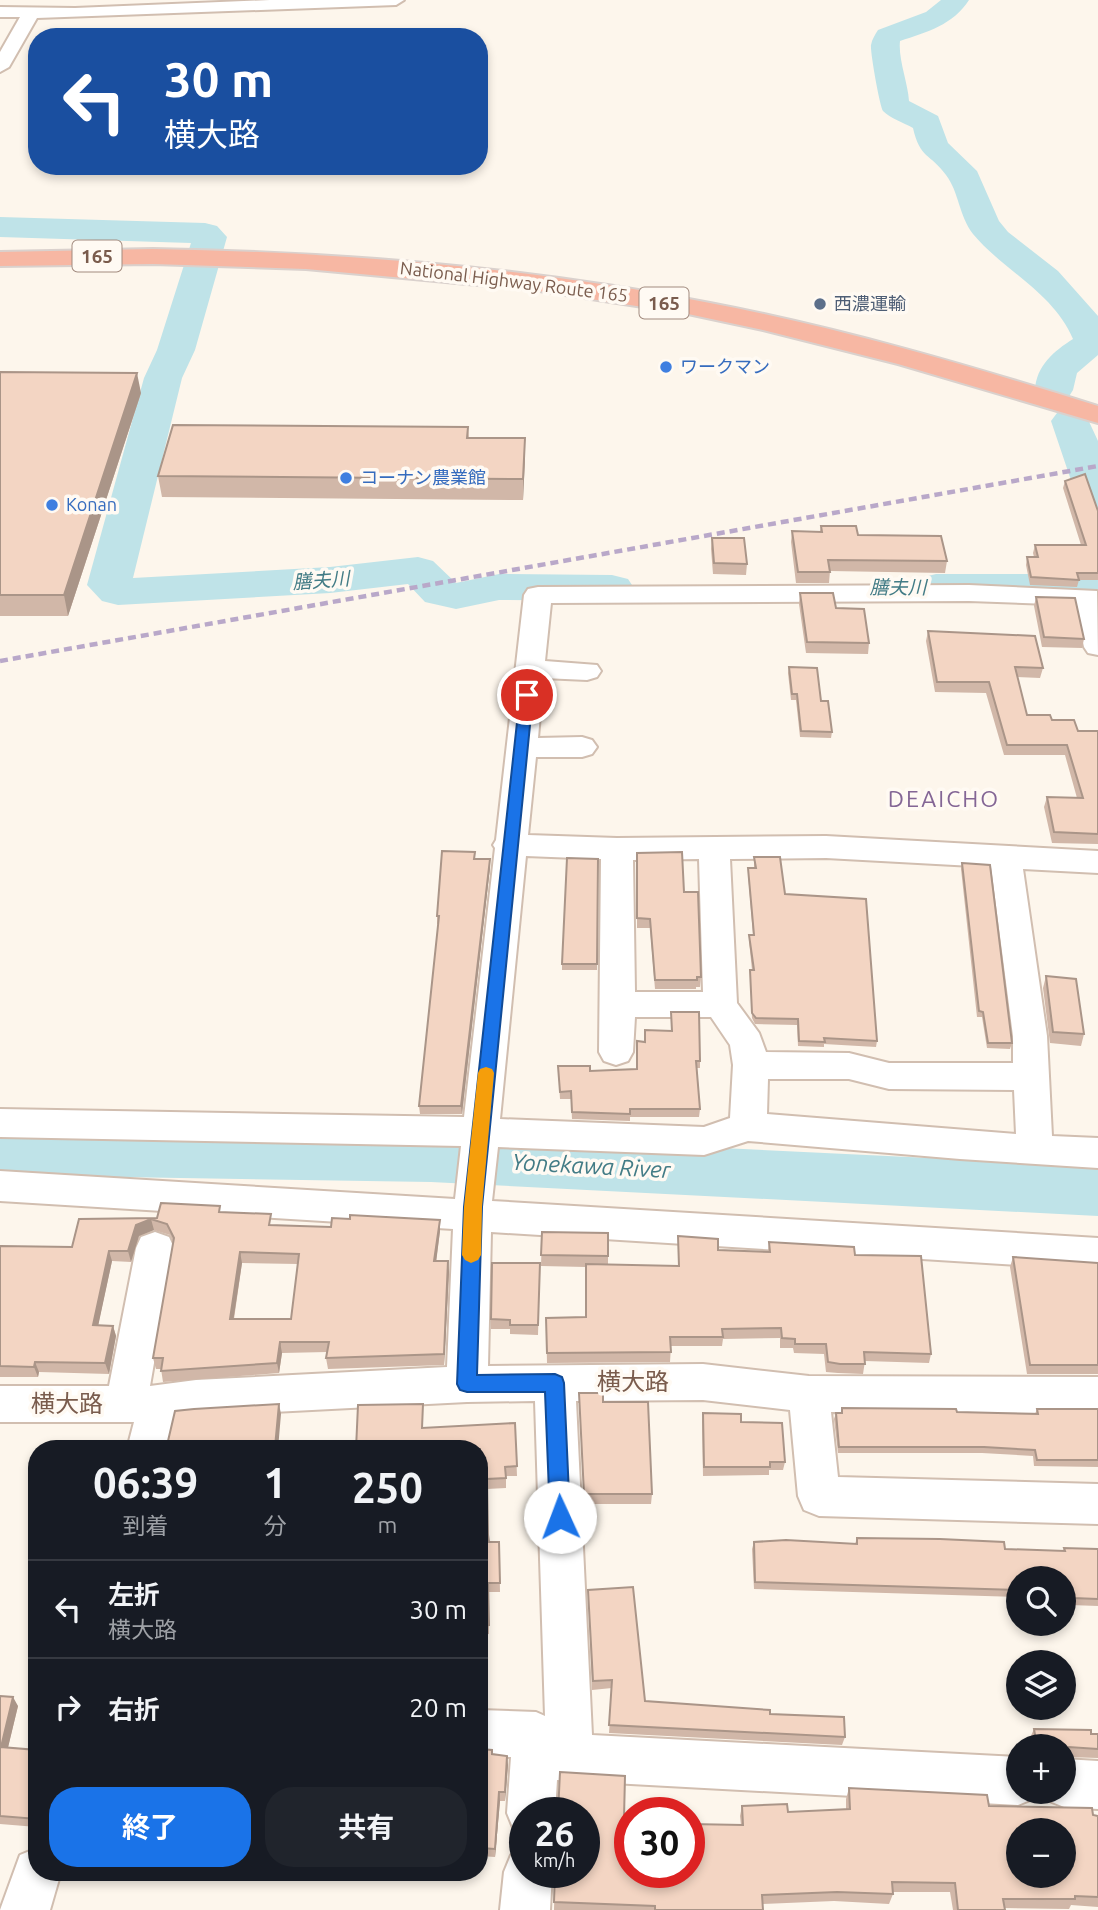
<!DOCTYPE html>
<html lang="ja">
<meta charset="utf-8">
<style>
body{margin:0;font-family:Ubuntu,"Noto Sans JP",sans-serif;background:#20242c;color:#f1f3f6;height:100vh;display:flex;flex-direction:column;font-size:26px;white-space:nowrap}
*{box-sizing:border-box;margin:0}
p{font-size:23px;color:#9ea1a6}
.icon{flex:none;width:38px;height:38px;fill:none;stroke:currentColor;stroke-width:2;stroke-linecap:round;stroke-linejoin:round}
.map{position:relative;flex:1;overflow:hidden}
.sheet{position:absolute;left:28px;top:1440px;width:460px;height:441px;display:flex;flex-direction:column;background:#171b24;border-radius:28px;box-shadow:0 4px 10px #0003}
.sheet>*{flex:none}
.top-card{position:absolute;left:28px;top:28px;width:460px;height:147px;border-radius:28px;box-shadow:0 4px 10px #0003;background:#1a4fa0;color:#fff;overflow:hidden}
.controls{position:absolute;left:1006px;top:1566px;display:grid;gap:14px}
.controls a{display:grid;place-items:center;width:70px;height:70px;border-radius:50%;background:#171b24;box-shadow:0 4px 10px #0003;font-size:35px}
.speed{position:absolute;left:509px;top:1797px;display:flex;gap:14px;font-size:35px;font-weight:700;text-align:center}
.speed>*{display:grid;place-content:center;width:91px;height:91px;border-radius:50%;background:#171b24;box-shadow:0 4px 10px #0003;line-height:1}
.speed small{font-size:18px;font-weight:400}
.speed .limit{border:10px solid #d22;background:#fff;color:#111}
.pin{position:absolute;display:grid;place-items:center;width:60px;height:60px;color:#fff;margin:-30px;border:4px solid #fff;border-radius:50%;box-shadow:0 2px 7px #0007}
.me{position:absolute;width:77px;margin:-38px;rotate:358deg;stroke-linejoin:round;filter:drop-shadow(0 0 5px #0008)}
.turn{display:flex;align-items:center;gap:24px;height:147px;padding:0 21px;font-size:32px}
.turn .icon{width:91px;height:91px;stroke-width:2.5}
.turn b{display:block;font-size:49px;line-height:60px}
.eta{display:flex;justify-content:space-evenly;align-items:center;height:119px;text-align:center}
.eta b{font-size:42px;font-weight:700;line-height:49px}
.button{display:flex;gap:14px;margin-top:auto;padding:14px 21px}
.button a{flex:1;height:80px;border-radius:28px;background:#1a73e8;color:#fff;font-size:28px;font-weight:700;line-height:80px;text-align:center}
.button a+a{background:#20242c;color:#f1f3f6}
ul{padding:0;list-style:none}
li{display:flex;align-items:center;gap:21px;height:98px;padding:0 21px;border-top:2px solid #363941}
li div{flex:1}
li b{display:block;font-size:26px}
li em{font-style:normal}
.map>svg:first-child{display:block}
</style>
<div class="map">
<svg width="1098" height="1910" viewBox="0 0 1098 1910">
<rect width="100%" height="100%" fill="#fdf6ec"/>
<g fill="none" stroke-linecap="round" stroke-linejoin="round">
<path fill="#bfe3e8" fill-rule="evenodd" d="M941 0H969C953 25 927 32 900 41 898 59 908 83 909 101L938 116 948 143 977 171 999 221 1008 232 1058 271 1098 316V355L1077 373 1073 390 1068 398 1054 402 1040 398 1035 390C1036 366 1054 351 1073 339 1053 292 1004 271 973 234 959 216 959 192 946 175 930 153 920 159 913 128 904 123 890 118 883 111 880 107 870 52 871 45 872 39 875 35 878 30L926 12Z
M0 217 205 223 217 226 227 237 195 350 182 378 133 578 330 567 418 557 433 561 456 583 499 574 612 575 628 579 634 588 628 597 612 601 499 600 456 609 425 602 408 584 330 593 118 605 102 601 87 585 144 378 157 350 191 243 0 237Z
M1071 409 1085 413 1098 441V510L1083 507 1077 498 1051 421 1057 413Z
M936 574H1098V600H936L920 596 914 587 920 578Z
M0 1127 431 1134 1098 1166V1216L431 1182 0 1175Z"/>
<defs>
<path id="street" d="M270 0H404L396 5 37 18 9 67 0 72V52L20 17H0V7L75 8Z
M969 585 1097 591 1098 655 1088 653 1084 647 1075 605 969 601 551 603 545 661 597 665 601 671 597 677 587 680 543 678 538 738 582 737 592 740 597 747 592 754 582 757H536L528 835 617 838 826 836 1098 851V873L1023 869 1047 1036 1052 1136 1098 1138V1168L960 1159 748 1141 704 1155 498 1147 492 1201 1098 1238V1270L491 1232 488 1366 703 1364 809 1376 1098 1377V1413L831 1412 838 1477 1098 1484V1524L819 1516 804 1510 798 1496 790 1410 703 1400 576 1401 592 1735 1018 1757V1792H1037L1035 1798 1018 1805 557 1780 555 1813H525V1834L514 1830 507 1813 511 1757 480 1756V1710L536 1712 545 1716 535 1401 467 1402 196 1416 176 1419 169 1449H127L134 1422H0V1386H109L136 1248 141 1237 155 1232 169 1237 174 1248 150 1386 196 1380 447 1367 453 1229 0 1201V1171L455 1199 461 1146 0 1137V1109L464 1117 495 848 493 845 496 840 524 595 528 589 538 587ZM526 856 601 859 599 1052 604 1061 616 1065 628 1061 633 1052 635 1017H711L730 1045 733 1065 730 1118 704 1127 500 1119ZM826 858 991 867 1013 1036V1063H889L849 1053 766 1052 759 1033 737 1003 730 859ZM699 859 703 992H635L633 860ZM768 1079H849L889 1089 1014 1090 1016 1134 767 1114Z
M1064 1759 1098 1761V1809L1064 1807 1047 1800 1044 1792H1064Z
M37 1848V1872H61L50 1910H0L20 1855Z
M525 1849V1872H552L550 1910H500L504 1872 511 1855Z"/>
<path id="highway" d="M153 249C339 252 527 267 710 303 841 328 970 366 1098 406V423L898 364 763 330 688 314 533 290 306 269 153 264 0 266V252Z"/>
</defs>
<use href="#street" stroke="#d1beb0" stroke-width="4"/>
<use href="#highway" stroke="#dad1cd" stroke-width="4"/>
<use href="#street" fill="#fff" fill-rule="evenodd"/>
<use href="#highway" fill="#f7b7a3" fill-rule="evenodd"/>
<path stroke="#b9a8c9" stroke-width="4.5" stroke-dasharray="8 5" stroke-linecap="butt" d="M0 661 1098 466"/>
</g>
<path fill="#d1b7a8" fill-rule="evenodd" d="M0 372 141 393 68 616H0Z
M468 427 469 438H525L523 500 162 497 158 476Z
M1065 481 1098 511V580H1079L1077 587 1030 585 1026 565 1027 557H1034L1033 553 1035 545H1081L1063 488Z
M821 526 858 535 947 561 945 573 830 571 829 583H796L791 542 792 531H820Z
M712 538 747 564 746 575 713 574 711 549Z
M800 593 836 608 869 643 868 654 806 653 799 604Z
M1036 597 1084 639 1082 648 1042 647 1034 606Z
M928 631 1043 668 1040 678 1017 677 1027 715 1052 720 1078 731H1098V844L1052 843 1044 807 1047 797 1077 798 1065 755H1004L986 693 935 692 926 641Z
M789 667 821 701 832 732 831 738 800 737 796 700H791L788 673Z
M475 852V859H490V867L462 1114H420L419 1106 439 924H437V916Z
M754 857 785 894 877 1041 876 1047 824 1044V1047L798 1046 797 1025 755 1024 752 1018 750 976V970H752L749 941V935H753L748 874V868H754Z
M598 859 597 970H562V964Z
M637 863 684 892 701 977 700 987H696V989H655L650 928H637Z
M962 863 1012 1043 1010 1049 987 1048 982 1017H977L961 869Z
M1046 976 1084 1034 1081 1046 1050 1043 1043 988Z
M671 1012 700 1061V1068H697L700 1109 699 1117H630V1121L572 1119 571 1099H560L558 1066 590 1071 637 1069V1041L644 1042 645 1030 671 1031Z
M221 1212 272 1225 440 1231 436 1261H448L449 1272 444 1365 328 1369 326 1358 327 1352 282 1353 279 1373 163 1382 161 1369H156L153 1358 173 1242 170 1235 154 1230 139 1236 131 1262 112 1261 98 1325 113 1326 116 1336 109 1374 39 1372 38 1377H0V1246L72 1247 79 1219 157 1218ZM242 1263 298 1264 291 1319H234Z
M542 1232 608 1233V1265L678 1266V1236L718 1250 768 1252 769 1242 855 1255 931 1354 929 1363 865 1361 863 1374 838 1373 826 1372 824 1354 794 1353 793 1348H780V1338L723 1339 722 1346H671L670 1362 547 1363 546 1318 586 1317V1267L541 1266Z
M1013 1257 1098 1263V1374H1027L1010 1267Z
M540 1263 538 1335 510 1334V1329H491V1319Z
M579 1393 603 1402 652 1494 651 1504H584Z
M423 1404V1428L515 1423 517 1476H506V1488L487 1489 488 1538 489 1542H499L500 1592H489V1634L482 1635 356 1449Z
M842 1408 957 1412 1035 1414 1037 1409H1098V1467L1034 1466 1033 1456 982 1453H838L834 1419 836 1413H841Z
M703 1413 741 1422 785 1462 783 1470H769V1475L703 1476 702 1421Z
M857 1538 1005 1549 1063 1551 1064 1548 1098 1549V1606L1070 1605 1069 1599H1064V1578H1018V1597L754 1589 752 1549 754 1542 855 1544Z
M588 1590 645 1701 770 1714 845 1737 842 1745 609 1733 612 1688 592 1690Z
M0 1696 18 1706 8 1747 37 1750V1827L0 1824Z
M1034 1729 1098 1734V1758L1067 1757 1064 1763V1746H1031L1030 1738Z
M480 1749 492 1750 493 1755 508 1765 505 1801H500L495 1857 480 1856Z
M849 1788 989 1806 1098 1816V1907L1071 1905 1069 1909 1004 1908 1005 1910H953L950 1892H893V1894L889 1904 834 1901 763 1904V1910H554L555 1872 624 1818 630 1872 741 1825 740 1816 742 1806 788 1812 846 1809V1799Z"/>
<path fill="#aa9588" d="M137 373 141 393 68 616 64 595Z
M525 438V459L523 500V479Z
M490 859V867L462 1114 461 1106Z
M151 1219 154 1230 139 1236 131 1262 128 1251 136 1225Z
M440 1220V1231L435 1271 434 1261Z
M109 1251 112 1261 96 1336 93 1325Z
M240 1252 242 1263 232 1329 230 1319Z
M448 1261 449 1272 444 1365V1354Z
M113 1326 116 1336 109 1374 105 1363Z
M280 1342 282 1353 279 1373 277 1363Z
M35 1362 39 1372 38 1377 34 1367Z
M279 1404 281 1414 278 1449 275 1447Z
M481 1626 482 1635 480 1685V1663Z
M13 1697 18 1706 6 1756 1 1747Z
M507 1756 508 1765 505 1801V1792Z
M499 1792 500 1801 495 1857V1849Z"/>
<path fill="#f3d5c3" stroke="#aa9588" stroke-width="2" fill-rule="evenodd" d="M0 372 137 373 64 595H0Z
M173 425 468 427 467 438H525L523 479 158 476Z
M1085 474 1098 511V573H1077L1079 580 1031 577 1027 557H1038L1035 545H1086L1065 481Z
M821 526H856L858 535 941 536 947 561 828 560 830 572H798L792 531 822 532Z
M712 538H744L747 564 714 563Z
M800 593H833L836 608 864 609 869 643 807 642Z
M1036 597 1075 598 1084 639 1044 637Z
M928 631 1035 636 1043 668 1015 667 1027 715H1050L1052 720H1074L1078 731H1098V834L1054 832 1047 797 1083 798 1067 745H1007L989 682H937Z
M789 667 817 668 821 701H828L832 732 801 731 797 694H792Z
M442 851 475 852 474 859H490L461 1106H419L439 916H437Z
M682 852 684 892H698L701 977H697V980H655L650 919 637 918V853Z
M754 857H780L785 894 866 899 877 1041 824 1038 825 1042 799 1041 798 1019 756 1018 752 1013 750 970H754L749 935H754L748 868H756Z
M567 858 598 859 597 964H562Z
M962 863 990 865 1012 1043H988L983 1012 979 1011Z
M1046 976 1076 979 1084 1034 1053 1032Z
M671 1012H699L700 1061H696L700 1109H630V1114L572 1112 571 1091 560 1092 558 1066H590V1071L637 1069V1041L645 1042V1030L672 1031Z
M161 1203 220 1206 219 1212 271 1214 269 1225 331 1227 332 1218 350 1219V1215L440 1220 434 1261H448L444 1354 326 1358 329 1342H280L277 1363 161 1371 163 1358H153L174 1238 167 1224 151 1219 136 1225 128 1251H109L93 1325 113 1326 105 1363 35 1362 34 1367 0 1366V1246L72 1247 79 1219 157 1218ZM240 1252 299 1254 291 1319H230Z
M542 1232 608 1233V1256L541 1255Z
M678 1236 718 1239V1250L770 1252 769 1242 854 1247 855 1255 921 1256 931 1354 864 1352 865 1364H840L828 1362 826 1344H795V1339L782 1338 781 1328 722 1329 723 1337H670L671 1352 547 1353 546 1318 586 1317V1264L679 1266Z
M1013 1257 1098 1263V1365H1030Z
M492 1263H540L538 1325H510V1320L491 1319Z
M579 1393H603V1402H648L652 1494H584Z
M279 1404 275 1447 317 1449H146L148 1442 168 1441 175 1411 194 1409Z
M423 1404 422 1428 515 1423 517 1466 505 1467 506 1478 487 1479 488 1535 489 1542H499L500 1583H488L489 1625 481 1626 480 1663V1449H356L358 1405Z
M842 1408 956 1409 957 1412 1038 1414 1037 1409H1098V1460H1037L1035 1450 984 1447H839L836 1413H842Z
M703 1413 741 1414V1422L782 1423 785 1462H770V1467H704Z
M857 1538 940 1539 1004 1542 1005 1549 1065 1551 1064 1548 1098 1549V1599L1073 1598 1072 1592H1064V1578H1018V1590L755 1582 754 1542 786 1540 857 1544Z
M633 1587 645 1701 770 1710V1714L844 1717 845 1737 609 1725 612 1680 593 1681 588 1590Z
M0 1696 13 1697 1 1747 37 1750V1819L0 1816Z
M1034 1729 1091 1730V1734H1098V1749L1069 1747 1066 1759H1064V1746H1037Z
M480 1749 492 1750V1754L507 1756 505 1792H499L495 1849 480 1848Z
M560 1772 625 1776 624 1818H630V1872H690V1824L743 1825 742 1806 787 1804 788 1812 850 1809 849 1788 987 1795 989 1806 1092 1808 1093 1815 1098 1816V1897L1075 1896V1899H1003L1005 1910H958L955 1883 892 1882 893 1894 837 1892 762 1895 763 1910H655V1906L554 1902 555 1872H584V1813H558ZM1018 1830H1064V1876H1018Z"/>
<path fill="#1a73e8" stroke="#114b97" stroke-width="2" d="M527 691 533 695 482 1207 477 1375 555 1374 562 1377 564 1383 570 1517 567 1523 560 1526 553 1523 550 1517 545 1392H467L460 1390 457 1384 464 1207 520 695Z"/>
<path fill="#f59e0b" d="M486 1067 492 1069 494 1073 482 1207 481 1255 478 1260 471 1263 465 1260 462 1255 464 1207 478 1073 480 1069Z"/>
<circle fill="#5c6f8a" stroke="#fffaf3" stroke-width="2.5" cx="820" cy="304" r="7"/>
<g fill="#3f7fe0" stroke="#fffaf3" stroke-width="2.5">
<circle cx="666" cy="367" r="7"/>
<circle cx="346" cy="478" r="7"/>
<circle cx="52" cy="505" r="7"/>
</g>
<g text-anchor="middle" stroke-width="7" stroke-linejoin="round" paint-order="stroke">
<g font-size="18" fill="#7a5c4d" stroke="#fffaf3">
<text transform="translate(514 282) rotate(7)" y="6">National Highway Route 165</text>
</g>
<g font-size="18" fill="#4e5e75" stroke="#fffaf3" text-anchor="start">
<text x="834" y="310">西濃運輸</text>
</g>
<g font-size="18" fill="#366cbe" stroke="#fffaf3" text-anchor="start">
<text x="680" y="373">ワークマン</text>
<text x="360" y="484">コーナン農業館</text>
<text x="66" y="511">Konan</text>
</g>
<g fill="#fffaf3" stroke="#a28b7f" stroke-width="2">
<rect x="72.5" y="240.5" width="49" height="31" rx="5"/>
<rect x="639.5" y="287.5" width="49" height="31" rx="5"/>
</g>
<g font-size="19" font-weight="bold" fill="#7a5c4d">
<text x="97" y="263">165</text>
<text x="664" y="310">165</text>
</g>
<g font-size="19" font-style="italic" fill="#437c86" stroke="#fffaf3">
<text transform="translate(321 580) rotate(-4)" y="7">膳夫川</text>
<text x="898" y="594">膳夫川</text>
</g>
<g font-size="23" letter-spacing="2" fill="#846695" stroke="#fffaf3">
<text x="944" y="807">DEAICHO</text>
</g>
<g font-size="23" font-style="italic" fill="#437c86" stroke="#fffaf3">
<text transform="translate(591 1166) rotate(3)" y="8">Yonekawa River</text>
</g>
<g font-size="24" fill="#7a5c4d" stroke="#fffaf3">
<text x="633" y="1390">横大路</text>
<text x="67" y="1412">横大路</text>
</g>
</g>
</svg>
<div class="controls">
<a><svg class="icon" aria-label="search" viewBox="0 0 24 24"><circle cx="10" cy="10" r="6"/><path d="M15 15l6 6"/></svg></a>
<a><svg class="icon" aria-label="layers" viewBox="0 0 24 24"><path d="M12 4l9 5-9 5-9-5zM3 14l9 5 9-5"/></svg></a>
<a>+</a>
<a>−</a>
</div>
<div class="speed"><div>26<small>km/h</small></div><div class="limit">30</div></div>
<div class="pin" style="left:527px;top:695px;background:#d93025"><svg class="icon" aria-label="arrive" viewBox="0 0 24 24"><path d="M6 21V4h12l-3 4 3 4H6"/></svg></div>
<svg class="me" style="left:560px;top:1517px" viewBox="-20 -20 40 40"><circle r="19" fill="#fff"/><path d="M0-13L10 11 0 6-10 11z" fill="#1a73e8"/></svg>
<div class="top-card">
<div class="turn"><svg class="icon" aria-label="left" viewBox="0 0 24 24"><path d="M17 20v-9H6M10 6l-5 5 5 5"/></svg><div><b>30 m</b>横大路</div></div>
</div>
<section class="sheet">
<div class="eta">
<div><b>06:39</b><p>到着</p></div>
<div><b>1</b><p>分</p></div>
<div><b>250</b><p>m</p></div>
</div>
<ul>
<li><svg class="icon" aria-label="left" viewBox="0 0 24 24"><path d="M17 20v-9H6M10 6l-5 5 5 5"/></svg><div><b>左折</b><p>横大路</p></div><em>30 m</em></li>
<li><svg class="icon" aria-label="right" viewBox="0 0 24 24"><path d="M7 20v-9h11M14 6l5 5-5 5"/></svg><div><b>右折</b></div><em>20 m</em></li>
</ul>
<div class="button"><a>終了</a><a>共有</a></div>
</section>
</div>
